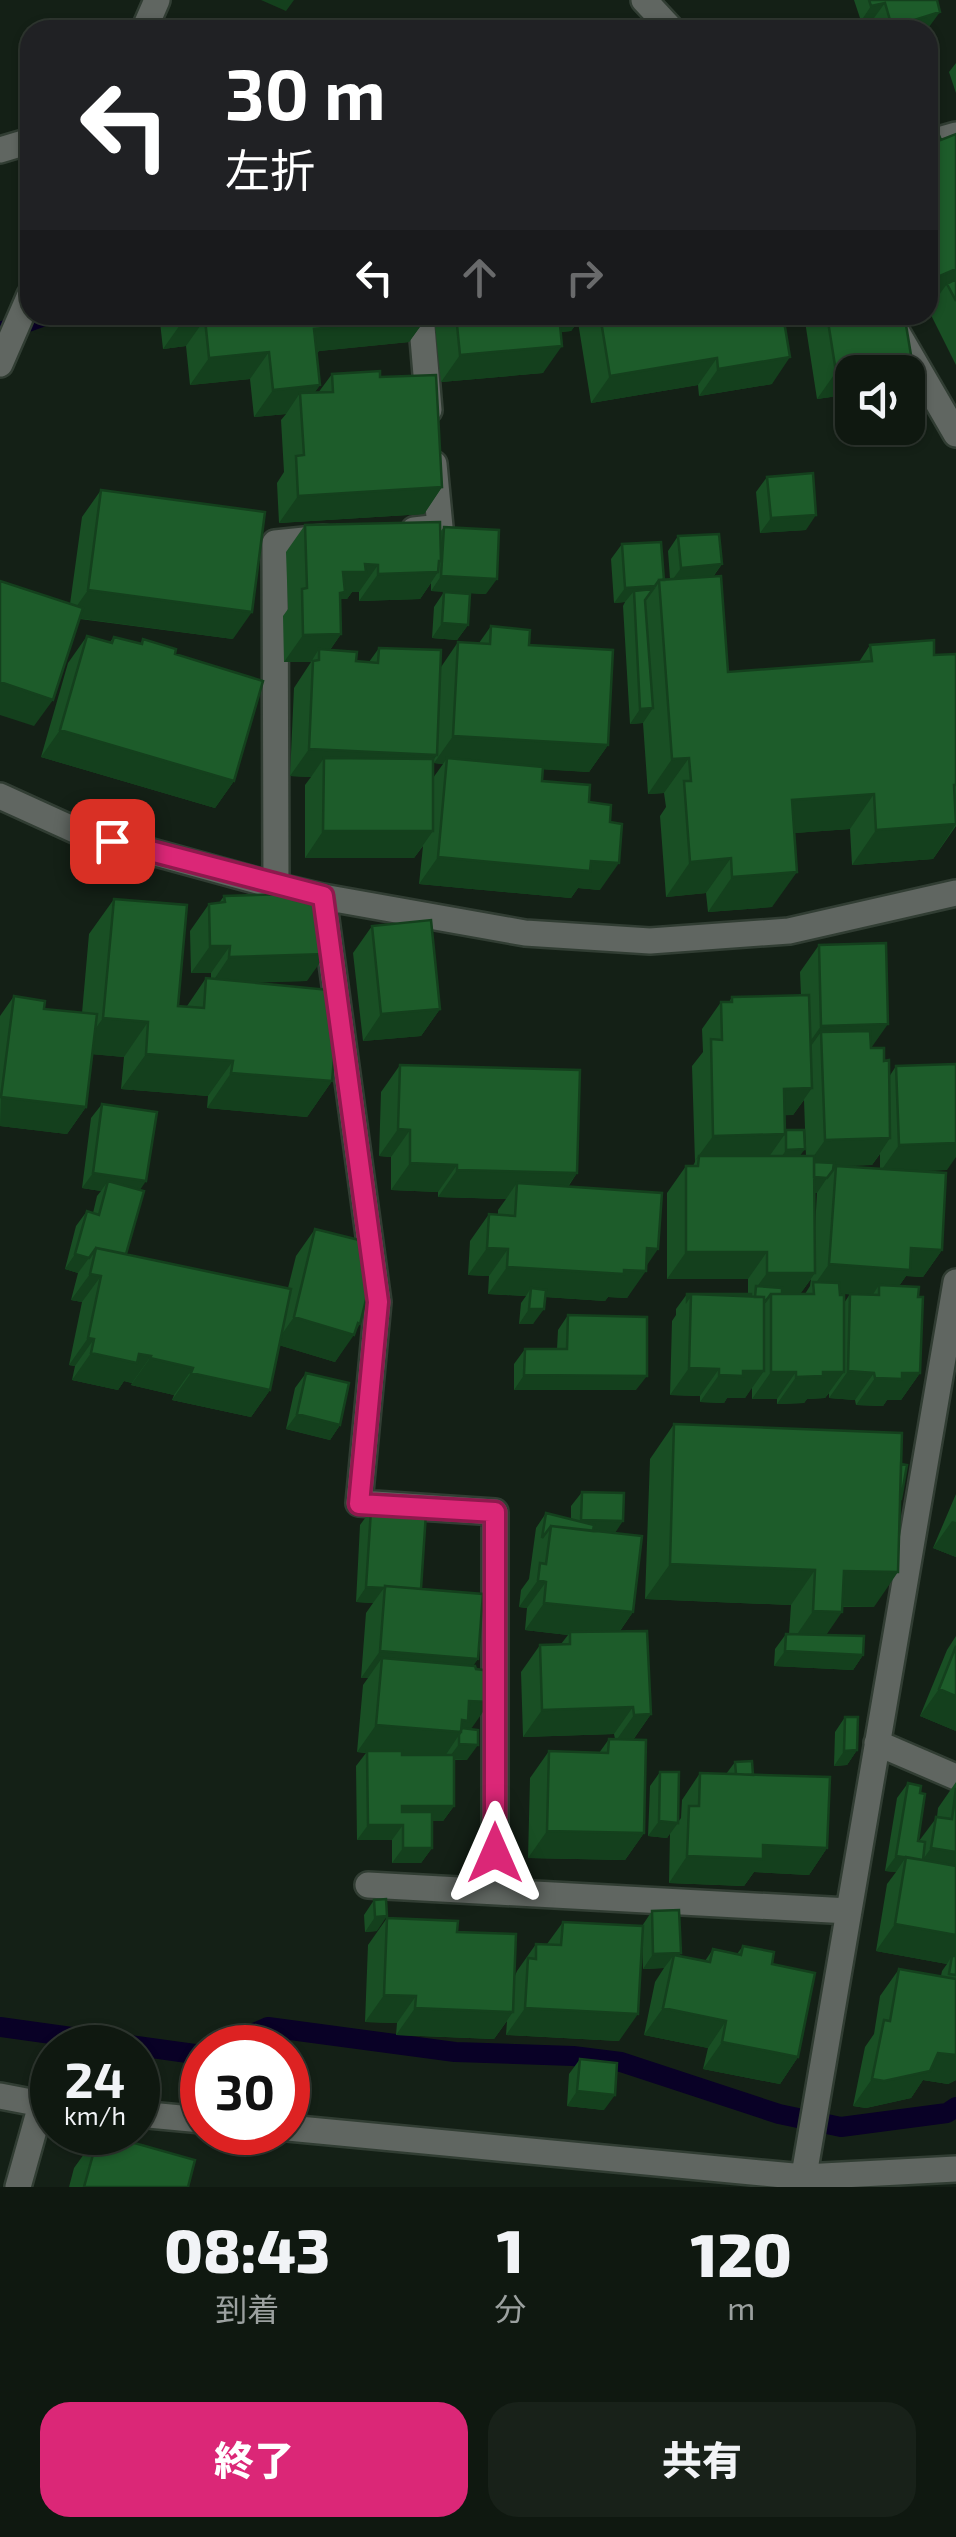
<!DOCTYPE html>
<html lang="ja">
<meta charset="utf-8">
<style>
body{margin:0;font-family:"Exo 2","Noto Sans JP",sans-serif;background:#182119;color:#f1f3f6;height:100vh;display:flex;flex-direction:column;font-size:38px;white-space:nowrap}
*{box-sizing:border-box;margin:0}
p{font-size:32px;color:#9ba09f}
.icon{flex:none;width:55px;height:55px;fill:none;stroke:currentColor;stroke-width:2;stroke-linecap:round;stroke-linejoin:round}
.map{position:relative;height:2187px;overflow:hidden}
.side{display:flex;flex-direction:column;background:#0f1810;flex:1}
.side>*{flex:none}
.guide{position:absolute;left:20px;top:20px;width:918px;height:305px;border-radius:30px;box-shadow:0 2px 8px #0004,0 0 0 2px #2f3730;background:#202124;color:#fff;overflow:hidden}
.fabs{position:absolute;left:835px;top:355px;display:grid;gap:20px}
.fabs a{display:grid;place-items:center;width:90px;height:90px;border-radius:20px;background:#0f1810;box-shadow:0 2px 8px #0004,0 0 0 2px #2f3730;font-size:50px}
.speed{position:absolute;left:30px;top:2025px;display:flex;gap:20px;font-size:50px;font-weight:700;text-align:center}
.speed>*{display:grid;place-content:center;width:130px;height:130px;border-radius:50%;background:#0f1810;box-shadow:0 2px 8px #0004,0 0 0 2px #2f3730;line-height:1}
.speed small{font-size:25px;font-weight:400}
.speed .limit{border:15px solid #d22;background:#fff;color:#111}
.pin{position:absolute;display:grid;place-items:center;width:85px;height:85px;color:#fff;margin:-42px;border-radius:20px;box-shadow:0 5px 15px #0006}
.me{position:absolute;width:110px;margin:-55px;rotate:0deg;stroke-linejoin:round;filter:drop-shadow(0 0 8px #0008)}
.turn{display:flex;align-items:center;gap:35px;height:210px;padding:0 40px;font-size:45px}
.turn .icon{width:130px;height:130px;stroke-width:2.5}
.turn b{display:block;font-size:70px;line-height:85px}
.lanes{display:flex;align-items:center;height:95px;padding:0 40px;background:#0003;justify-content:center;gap:50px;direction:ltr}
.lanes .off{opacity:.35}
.eta{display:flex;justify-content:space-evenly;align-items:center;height:170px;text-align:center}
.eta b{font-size:60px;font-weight:800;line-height:70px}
.action{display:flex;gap:20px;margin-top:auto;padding:20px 40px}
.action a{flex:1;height:115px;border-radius:30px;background:#db2777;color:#fff;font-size:40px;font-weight:800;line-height:115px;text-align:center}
.action a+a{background:#182119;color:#f1f3f6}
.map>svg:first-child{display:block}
</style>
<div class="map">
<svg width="956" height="2187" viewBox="0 0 956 2187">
<rect width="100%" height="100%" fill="#142016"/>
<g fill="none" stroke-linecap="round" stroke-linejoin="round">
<path stroke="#090126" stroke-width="20" d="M0 332 47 315
M0 2027 202 2055
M220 2048 268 2027 455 2052 573 2056 621 2062 779 2114 841 2127 947 2113 956 2107"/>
<defs>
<path id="minor" d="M644 0 672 30
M144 30 157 0
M928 143 956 135
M0 150 30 141
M421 315 429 410
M887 315 956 434
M0 364 30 295
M414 530 440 527 434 464
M0 796 79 832 276 886 323 897 525 933 650 941 789 931 956 893
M276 886 275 543 324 538
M323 897 378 1302 359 1503 495 1512V1891
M877 1743 956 1777
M368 1885 849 1911
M0 2096 52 2106
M138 2114 202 2120
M288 2128 804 2177 956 2169
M18 2187 41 2105
M802 2187 956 1282"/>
</defs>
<use href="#minor" stroke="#313d33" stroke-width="30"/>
<use href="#minor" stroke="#606661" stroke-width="25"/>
</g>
<path fill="#194f24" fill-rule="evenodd" d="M854 0H937L929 27 921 30H878L874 18 861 21Z
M956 63V93L949 72Z
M956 134V365L929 311 939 295 928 300V138L941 140Z
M165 315H428L409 342 319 351 316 354 320 385 314 393H318L332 374 380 377 442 487 424 514 279 523 277 483 284 472 281 420 286 414 254 417 250 379 190 385 186 346 163 349 160 322Z
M434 315H783L772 384 699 396 698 385 591 403 578 322 571 331 560 332 543 373 441 382Z
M804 315H872L873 324 852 372V394L817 399Z
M767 477 806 530 760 533 756 492Z
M101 490 233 639 80 619 34 726 70 604 82 517Z
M305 525 440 532 444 527 486 594 431 591V583L420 599 359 601V592H352L347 599H341V634L330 650 356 661 369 662 379 648 441 667 458 642 479 643 491 626 529 645 608 745 589 772 543 769 542 781 589 802 600 890 578 888 571 898 419 884 423 846 414 858H305V785L311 777 290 776 294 688 311 662H284L283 616 288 609 286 552ZM434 763 443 764 433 778Z
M678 536 722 564 713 577 728 672 859 662 870 645 934 655 956 654V826L933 859 852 865 850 829 794 833 772 907 708 912 706 893 666 897 660 816 666 807 664 793 648 794 643 723 630 724 623 606 625 602 614 603 611 559 622 544 664 580 670 579 668 551Z
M444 592 468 625 457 640 432 638 434 607Z
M87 636 110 642 114 637 140 644 143 639 175 654 234 781 215 808 41 757 68 663Z
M224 896 307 981 252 982 332 1081 307 1117 207 1108 208 1096 121 1089 124 1057 92 1054 86 1107 67 1134 0 1126V1016L14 996 44 1009 82 1013 89 934 114 899 178 1006H187L206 978 211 979V973H191L190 931 209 904 219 903Z
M372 926 440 1009 421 1036 363 1041 353 953Z
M819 945 871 1048 884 1061 889 1077 896 1066 947 1170 916 1171 942 1250 923 1277 906 1276 899 1286 918 1297 920 1373 901 1400H887L883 1406 856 1405 855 1400 829 1398V1393L825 1398 807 1399 804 1403 777 1404V1399H752V1387L745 1398H727L724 1403 700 1402V1396L670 1395 672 1321 676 1315V1309L687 1294H748V1279H667V1193L686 1166H693L695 1162 692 1066 703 1052 702 1029 721 1002H729L732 997 801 996 800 972ZM804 1100 806 1156H800L785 1131V1115H793ZM880 1154V1169L838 1166 872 1165ZM815 1193H817L815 1227ZM811 1279 810 1286 805 1294H800ZM840 1293 854 1294H850L844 1303Z
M400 1065 577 1173 568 1187 646 1266 627 1298 608 1297 605 1301 545 1297 533 1324H519L521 1303 526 1296 488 1294 489 1276 468 1275 470 1241 489 1214 498 1215V1210L506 1199 438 1197V1192L391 1190V1157L379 1156 381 1092Z
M102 1104 140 1190 126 1254 288 1288 296 1256 315 1229 371 1257 360 1324 335 1362 279 1345 270 1390 251 1417 172 1400 174 1395 131 1385 132 1383 124 1381 118 1390 72 1380 75 1366 69 1365 82 1302 71 1300 78 1273 65 1269 76 1226 87 1211 93 1213 97 1196 101 1191 82 1188 91 1118Z
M568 1315 636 1390H514V1364L525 1349H557L558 1330Z
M306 1373 340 1425 330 1440 286 1429 295 1388Z
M674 1424 874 1607H842L826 1635 863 1655 853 1670 774 1666 775 1649 786 1634H789L791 1605 645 1599 650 1459Z
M582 1492 615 1533 633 1612 620 1631 651 1714 633 1740 644 1833 625 1860 528 1858 530 1778 549 1751 599 1753 609 1739H615L614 1734 523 1737 521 1672 540 1645 561 1644 568 1635 525 1630 527 1608 519 1607 521 1590 529 1579 536 1528 546 1513 571 1519V1506Z
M956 1494V1557L933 1548Z
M371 1510 422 1589 478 1659 472 1666 471 1729 467 1760H454V1806L443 1821H432V1848L421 1863H392V1840H357L356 1766 366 1753 357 1752 363 1685 368 1678H361L366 1613 373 1603 356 1602 360 1525Z
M956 1636V1731L920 1716 947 1650Z
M845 1717 857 1750 847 1765 834 1766 835 1732Z
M735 1762 753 1775 827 1848 809 1875 754 1872 744 1886 669 1883 670 1833 667 1838 648 1836 650 1786 660 1772 678 1822 681 1818 682 1800 700 1773 726 1774Z
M956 1782V2080L948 2084 923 2080 911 2098 866 2108 853 2106 865 2047 874 2034 880 1996 899 1969 941 1976 942 1971 947 1964 876 1951 887 1884 896 1872 885 1871 897 1798 908 1783 919 1841 937 1817 938 1808Z
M374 1900 377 1931 365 1932 364 1915Z
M652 1911 679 1956 705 1961 713 1949 737 1954 743 1946 772 1964 798 2057 780 2084 703 2069 708 2048 644 2035 655 1982 664 1968 643 1969 642 1943 619 2041 506 2035 507 2021 494 2039 396 2035 397 2023 365 2022 368 1945 387 1918 457 1932 514 1978 517 1971 536 1944H547L563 1922 642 1926Z
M580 2059 604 2110 567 2106 569 2074Z
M99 2133 188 2187H69L74 2168Z"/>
<path fill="#14401d" d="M261 0H294L286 11Z
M885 3 874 18 861 21 871 6Z
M940 12 929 27 921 30H890L892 27Z
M956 269V288L947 284 939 295 928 300V287L933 279Z
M428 316 409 342 319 351 317 354 295 356 314 329 336 325Z
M582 316 571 331 539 334 550 319Z
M205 319 186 346 163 349 182 322Z
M562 346 543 373 441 382 460 355Z
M269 352 250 379 190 385 209 358Z
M790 357 772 384 699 396 718 369Z
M717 358 698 385 591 403 610 376Z
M912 361 904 372H852V394L817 399 836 372Z
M320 385 301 412 300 393 286 414 254 417 273 390Z
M442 487 424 514 279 523 298 496Z
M816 515 806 530 760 533 771 518Z
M439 561H441L433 573 438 572 420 599 359 601 378 574Z
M365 564 378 565 359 592H352L347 599H340L343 572Z
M722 564 711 579 670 583 681 568Z
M441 576 497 579 486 594 431 591Z
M655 586 645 601 634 591 625 602 614 603 625 588Z
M88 590 252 612 233 639 69 617Z
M442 623 468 625 457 640 432 638Z
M341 634 322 661 319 660V649L311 662H284L303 635Z
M0 682 53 700 34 726 0 715Z
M653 708 643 723 630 724 640 709Z
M60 730 234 781 215 808 41 757Z
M453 736 608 745 589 772 447 764V758L443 764 434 763Z
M309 749 437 755 418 782 324 758 311 777 290 776Z
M689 758 664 793 648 794 672 759Z
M874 794 850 829 768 835 792 800Z
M956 824 933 859 852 865 876 830Z
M323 831H433L414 858H305Z
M438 857 591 861 619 863 600 890 578 888 571 898 419 884Z
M731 858 706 893 666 897 690 862Z
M797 872 772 907 708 912 732 877Z
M210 946H230L211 973H191Z
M326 954 307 981 211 984 229 957Z
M440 1009 421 1036 363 1041 381 1014Z
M103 1018 148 1022 124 1057 78 1053Z
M888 1024 869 1051 821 1032 806 1053H802L821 1026Z
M146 1054 233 1061 208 1096 121 1089Z
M231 1073 332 1081 307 1117 207 1108Z
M812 1088 793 1115 766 1116 784 1089Z
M1 1097 86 1107 67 1134 0 1126Z
M398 1129 410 1130 391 1157 379 1156Z
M785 1134 766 1161 699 1156 694 1162 713 1136Z
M890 1138 872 1165 806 1167 825 1140Z
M956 1143V1157L947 1170 880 1172 899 1145Z
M805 1149 794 1164 776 1165 786 1150Z
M410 1163 457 1165 438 1192 391 1190Z
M457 1170 577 1173 558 1200 517 1183 506 1199 438 1197Z
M93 1173 146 1181 136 1196 108 1181 101 1191 82 1188Z
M810 1176 827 1178 817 1193 799 1191Z
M487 1248 508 1249 489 1276 468 1275Z
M647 1248 658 1249 643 1271H646L627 1298 608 1297 605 1301 531 1296V1288L526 1296 488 1294 507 1267Z
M911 1248 942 1250 923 1277 906 1276 891 1297 879 1285 872 1296 814 1292 813 1287 829 1264Z
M686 1252H767L748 1279H667Z
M75 1254 89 1258 78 1273 65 1269Z
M767 1273H815L796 1300 756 1288Z
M90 1274 101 1276 82 1302 71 1300Z
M529 1309H544L533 1324H519Z
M294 1317 358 1323 360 1324 352 1334 354 1335 335 1362 275 1344Z
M88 1338 94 1339 75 1366 69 1365Z
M91 1353 139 1354 151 1356 132 1383 124 1381 118 1390 72 1380Z
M150 1358 193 1368 174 1395 131 1385Z
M689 1368 719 1369 700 1396 670 1395Z
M743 1371H764L745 1398H727L724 1403 700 1402 719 1375Z
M848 1371 874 1373 855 1400 829 1398Z
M771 1372H796L777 1399H752Z
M823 1372H844L825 1398 807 1399 804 1403 777 1404 796 1377Z
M191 1373 270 1390 251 1417 172 1400Z
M902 1373H920L901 1400H887L883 1406 856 1405 875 1378Z
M524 1375 647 1376 636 1390H514Z
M297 1414 340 1425 330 1440 286 1429Z
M581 1520 623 1521 613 1536 571 1535Z
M952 1521 956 1522V1557L933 1548Z
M670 1564 815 1570 791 1605 645 1599Z
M844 1571 898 1572 874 1607 820 1606Z
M538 1580 546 1582 527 1608 519 1607Z
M366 1587 384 1588 373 1603 356 1602Z
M544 1603 633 1612 614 1639 570 1632 568 1635 525 1630Z
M813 1611 842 1612 818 1647 789 1646Z
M380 1651 478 1659 459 1686 382 1658 368 1678H361Z
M785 1651 863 1655 853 1670 774 1666Z
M939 1689 956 1696V1731L920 1716Z
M469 1701 490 1702 471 1729 461 1732 443 1759 357 1752 376 1725Z
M633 1707 614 1734 523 1737 542 1710Z
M651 1714 632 1741 615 1742 634 1715Z
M459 1744 478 1745 467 1760 448 1759Z
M857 1750 847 1765 834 1766 844 1751Z
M402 1806H454L443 1821H392Z
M659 1821 678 1823 667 1838 648 1836Z
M368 1825H403L392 1840H357Z
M547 1831 644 1833 625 1860 528 1858Z
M763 1845 827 1848 809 1875 754 1872 744 1886 669 1883 687 1856Z
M403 1848H432L421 1863H392Z
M931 1848 956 1852V1882L912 1875Z
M896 1856 906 1857 896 1872 885 1871Z
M387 1916 377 1931 365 1932 375 1917Z
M895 1924 956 1935V1965L952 1956 947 1964 876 1951Z
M681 1953 671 1967 674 1955 664 1968 643 1969 653 1954Z
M384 1995 416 1996 397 2023 365 2022Z
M415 2008 513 2012 494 2039 396 2035Z
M525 2008 638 2014 619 2041 506 2035Z
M663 2008 726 2021 708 2048 644 2035Z
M722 2042 798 2057 780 2084 703 2069Z
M938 2053 956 2055V2080L948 2084 923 2080 911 2098 866 2108 853 2106 872 2079Z
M577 2091 615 2095 604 2110 567 2106Z"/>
<path fill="#1d5c2a" stroke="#14401d" stroke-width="2.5" d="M869 0H937L940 12 892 27 885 3 871 6Z
M938 133 941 140 956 134V269L933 279 928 264V138Z
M956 279V301L947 284Z
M181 315H428V316L336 325V327L314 329 320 385 273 390 269 352 209 358 205 319 182 322Z
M456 315H559L562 346 460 355Z
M559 315H581L582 316 559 318Z
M600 315H783L790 357 718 369 717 358 610 376Z
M827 315H872L873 324 905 319 912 361 836 372Z
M380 371V377L436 375 442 487 298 496 296 456 304 455 300 393 333 392 332 374Z
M813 473 816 515 771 518 767 477Z
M101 490 265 512 252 612 88 590Z
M440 522 441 561H439L438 572 378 574V565L365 564 366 572H343L345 592 340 593 341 634 303 635 302 589 307 588 305 525Z
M444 527 499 530 497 579 441 576Z
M719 534 722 564 681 568 678 536Z
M661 542 664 580H659L655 586 625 588 622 544Z
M721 576 728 672 872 661 870 645 934 640V655L956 654V785H954L956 824 876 830 874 794 792 800 797 872 732 877 731 858 690 862 684 781H691L689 758 672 759 659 580Z
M0 581 83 608 53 700 0 682Z
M653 589 645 600 653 708 640 709 634 591Z
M444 592 470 594 468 625 442 623Z
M491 626 530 630 529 645 613 650 608 745 453 736 458 642 490 644Z
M87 636 112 643 114 637 142 644 143 639 176 649 175 654 263 681 234 781 60 730Z
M379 648 441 650 437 755 309 749 313 661 319 660V649L357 652 356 661 378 663Z
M324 758 433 759V831H323Z
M447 758 543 767 542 781 590 785 589 802 611 805 610 822 622 824 619 863 591 861 590 871 438 857Z
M324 893 326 954 229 957 230 946H210L209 904 225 902 224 896Z
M114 899 187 905 178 1006 204 1008 206 978 340 991 332 1081 231 1073 233 1061 146 1054 148 1022 103 1018Z
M431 920 440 1009 381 1014 372 926Z
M886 943 888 1024 821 1026 819 945Z
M809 995 812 1088 784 1089 785 1134 713 1136 711 1039 722 1040 721 1002H732V997Z
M14 996 45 1001 44 1009 97 1014 86 1107 1 1097Z
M870 1031 871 1048H884V1061L889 1060 890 1138 825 1140 821 1032Z
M956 1064V1143L899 1145 896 1066Z
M400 1065 580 1070 577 1173 457 1170V1165L410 1163V1130L398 1129Z
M102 1104 157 1112 146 1181 93 1173Z
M786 1130H804L805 1149 786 1150Z
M699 1156H814L815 1273H767V1252H686V1166H698Z
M814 1162 834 1163 833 1170 827 1178 814 1177Z
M836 1166 946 1173 942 1250 911 1248 910 1270 829 1264Z
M108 1181 144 1191 126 1254 96 1248 89 1258 75 1254 87 1211 99 1215Z
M517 1183 662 1193 658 1249 647 1248 646 1271 624 1270V1274L507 1267 508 1249 487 1248 489 1214 515 1216Z
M315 1229 375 1244 371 1257 376 1259 360 1324 358 1323 354 1335 294 1317Z
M96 1248 291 1289 270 1390 191 1373 193 1368 150 1358 151 1356 139 1354 137 1363 91 1353 94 1339 88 1338 101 1276 90 1274Z
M813 1282 839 1283 840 1295H844V1372H823V1376L796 1377V1372H771V1294H814Z
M879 1285 919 1287 918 1297H923L920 1373H902V1379L875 1378 874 1373 848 1371 850 1294 879 1295Z
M756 1286 782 1288V1294H771L764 1303V1297H755Z
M531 1288 546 1290 544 1309H529Z
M687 1294H751V1296L691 1294 687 1300Z
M691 1294 764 1297V1371H743V1376L719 1375V1369L689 1368Z
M568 1315 647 1317V1376L524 1375 525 1349H567Z
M306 1373 349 1383 340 1425 297 1414Z
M674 1424 902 1433 898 1572 844 1571 842 1612 813 1611 815 1570 670 1564Z
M901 1464 907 1465 901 1499H900Z
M582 1492 624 1493 623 1521 581 1520Z
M371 1510 426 1513 421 1589 385 1586V1588L366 1587Z
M546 1513 594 1525 593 1531 551 1526 542 1538Z
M551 1526 642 1536 633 1612 544 1603 546 1582 538 1580 540 1563 546 1564Z
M385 1586 483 1594 478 1659 380 1651Z
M647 1631 651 1714 634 1715 633 1707 542 1710 540 1645 570 1644V1632Z
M786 1634 864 1636 863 1655 785 1651Z
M956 1646V1696L939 1689Z
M382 1658 475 1666 476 1669 492 1671 490 1702 469 1701 468 1721 462 1720 461 1732 376 1725Z
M845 1717H858L857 1750 844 1751Z
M462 1728 478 1730V1745L459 1744V1735Z
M609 1739 646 1740 644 1833 547 1831 549 1751 608 1753Z
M367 1751H402V1755H454V1806H402V1812H432V1848H403V1825H368Z
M752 1761 753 1775 736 1774 735 1762Z
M660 1772H679L678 1823 659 1821Z
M700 1773 830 1777 827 1848 763 1845V1859L687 1856 689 1806H699Z
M908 1783 921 1786 920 1793 925 1794 918 1841 925 1842 923 1860 896 1856Z
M956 1788V1852L931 1848 936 1817 952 1819Z
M906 1857 956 1866V1935L895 1924Z
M386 1899 387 1916 375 1917 374 1900Z
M679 1910 681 1953 653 1954 652 1911Z
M387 1918 458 1921 457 1932 516 1934 513 2012 415 2008 416 1996 384 1995Z
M563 1922 643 1926 638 2014 525 2008 528 1958 536 1959V1944L561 1945Z
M743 1946 774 1952 772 1964 815 1973 798 2057 722 2042 726 2021 663 2008 674 1955 710 1962 713 1949 741 1955Z
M952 1956H956V1975L949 1974Z
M899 1969 956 1979V2055L938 2053 930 2071 884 2081 872 2079 884 2020 890 2021Z
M580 2059 617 2063 615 2095 577 2091Z
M99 2133 195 2160 188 2187H84Z"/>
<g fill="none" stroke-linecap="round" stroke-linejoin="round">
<defs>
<path id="route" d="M112 841 323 896 378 1302 359 1504 495 1512V1853"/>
</defs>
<use href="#route" stroke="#8e194d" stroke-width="25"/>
<use href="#route" stroke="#db2777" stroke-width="18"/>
</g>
</svg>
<div class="fabs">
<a><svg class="icon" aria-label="sound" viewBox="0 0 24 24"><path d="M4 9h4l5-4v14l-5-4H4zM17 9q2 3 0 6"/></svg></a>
</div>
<div class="speed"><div>24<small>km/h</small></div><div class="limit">30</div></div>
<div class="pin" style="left:112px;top:841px;background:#d93025"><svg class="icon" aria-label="arrive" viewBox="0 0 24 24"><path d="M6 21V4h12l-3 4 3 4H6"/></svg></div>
<svg class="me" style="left:495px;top:1853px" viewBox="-20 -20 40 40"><path d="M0-17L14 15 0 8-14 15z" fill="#db2777" stroke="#fff" stroke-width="4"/></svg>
<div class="guide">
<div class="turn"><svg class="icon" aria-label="left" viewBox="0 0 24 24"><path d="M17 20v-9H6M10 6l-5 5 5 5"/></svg><div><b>30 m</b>左折</div></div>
<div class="lanes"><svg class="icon" aria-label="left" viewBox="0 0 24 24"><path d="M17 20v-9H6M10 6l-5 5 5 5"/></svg><svg class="icon off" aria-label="ahead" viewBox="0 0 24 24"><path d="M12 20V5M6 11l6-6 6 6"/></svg><svg class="icon off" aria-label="right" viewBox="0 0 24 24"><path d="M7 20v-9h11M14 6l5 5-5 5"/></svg></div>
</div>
</div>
<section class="side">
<div class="eta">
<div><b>08:43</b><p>到着</p></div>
<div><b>1</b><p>分</p></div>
<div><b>120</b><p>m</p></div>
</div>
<div class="action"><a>終了</a><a>共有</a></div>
</section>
